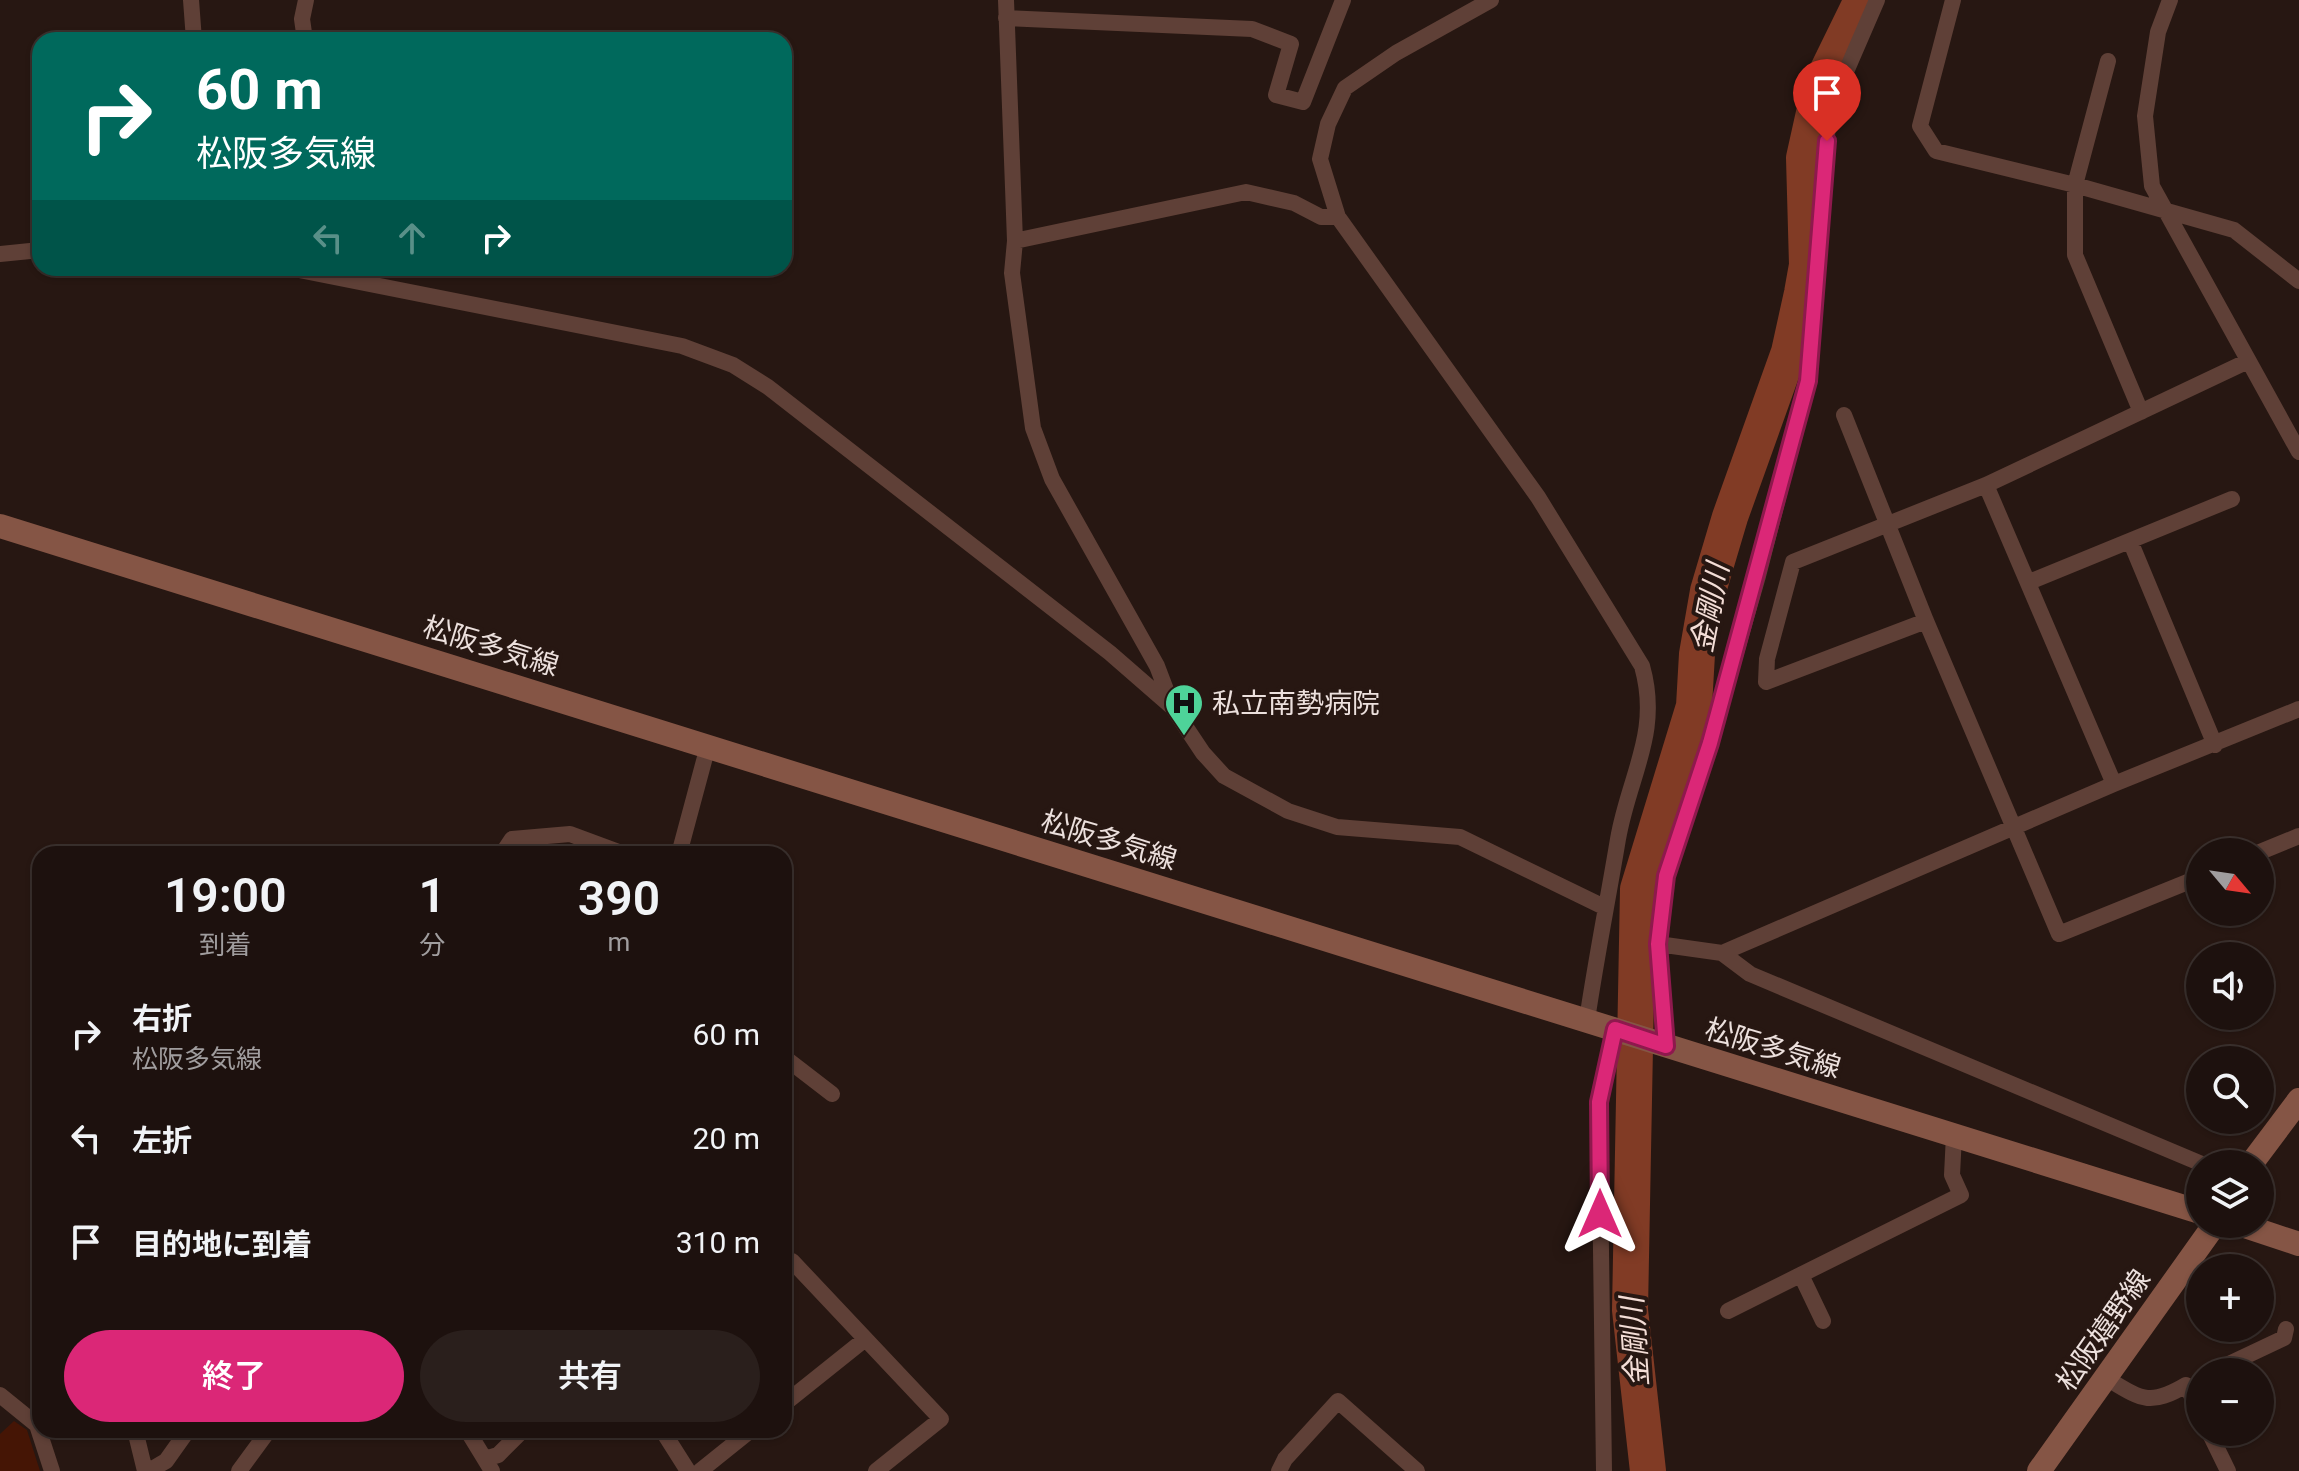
<!DOCTYPE html>
<html lang="ja">
<meta charset="utf-8">
<style>
body{margin:0;font-family:Roboto,"Noto Sans JP",sans-serif;background:#2a1f1c;color:#f1f3f6;height:100vh;display:flex;flex-direction:column;font-size:30px;white-space:nowrap}
*{box-sizing:border-box;margin:0}
p{font-size:26px;color:#a09d9e}
.icon{flex:none;width:44px;height:44px;fill:none;stroke:currentColor;stroke-width:2;stroke-linecap:round;stroke-linejoin:round}
.map{position:relative;flex:1;overflow:hidden}
.drawer{position:absolute;left:32px;top:846px;width:760px;height:592px;display:flex;flex-direction:column;background:#1d110e;border-radius:24px;box-shadow:0 2px 6px #0004,0 0 0 2px #3b312e}
.drawer>*{flex:none}
.guide{position:absolute;left:32px;top:32px;width:760px;height:244px;border-radius:24px;box-shadow:0 2px 6px #0004,0 0 0 2px #3b312e;background:#00695c;color:#fff;overflow:hidden}
.needle{width:52px;rotate:119deg}
.buttons{position:absolute;left:2186px;top:838px;display:grid;gap:16px}
.buttons a{display:grid;place-items:center;width:88px;height:88px;border-radius:50%;background:#1d110e;box-shadow:0 2px 6px #0004,0 0 0 2px #3b312e;font-size:40px}
.pin{position:absolute;display:grid;place-items:center;width:68px;height:68px;color:#fff;margin:-82px -34px;border-radius:50% 50% 50% 0;rotate:-45deg;box-shadow:0 0 8px #0007}
.pin .icon{rotate:45deg}
.me{position:absolute;width:88px;margin:-44px;rotate:0deg;stroke-linejoin:round;filter:drop-shadow(0 0 6px #0008)}
.turn{display:flex;align-items:center;gap:28px;height:168px;padding:0 32px;font-size:36px}
.turn .icon{width:104px;height:104px;stroke-width:2.5}
.turn b{display:block;font-size:56px;line-height:68px}
.lanes{display:flex;align-items:center;height:76px;padding:0 32px;background:#0003;justify-content:center;gap:40px;direction:ltr}
.lanes .off{opacity:.35}
.eta{display:flex;justify-content:space-evenly;align-items:center;height:136px;text-align:center}
.eta b{font-size:48px;font-weight:600;line-height:56px}
.primary-button{display:flex;gap:16px;margin-top:auto;padding:16px 32px}
.primary-button a{flex:1;height:92px;border-radius:48px;background:#db2777;color:#fff;font-size:32px;font-weight:600;line-height:92px;text-align:center}
.primary-button a+a{background:#2a1f1c;color:#f1f3f6}
ul{padding:0;list-style:none}
li{display:flex;align-items:center;gap:24px;height:104px;padding:0 32px}
li div{flex:1}
li b{display:block;font-size:30px}
li em{font-style:normal}
.map>svg:first-child{display:block}
</style>
<div class="map">
<svg width="2299" height="1471" viewBox="0 0 2299 1471">
<rect width="100%" height="100%" fill="#271712"/>
<path fill="#451505" d="M14 1421 27 1430 40 1471H0V1434Z"/>
<g fill="none" stroke-linecap="round" stroke-linejoin="round">
<path stroke="#813b25" stroke-width="36" d="M1648 1471 1630 1310 1638 889 1694 706 1697 654 1708 591 1730 517 1789 352 1802 293 1807 265 1804 158 1820 86 1862 0"/>
<path stroke="#5f4037" stroke-width="16" d="M191 0 194 40
M1006 0 1015 241 1012 273 1033 428 1052 479 1157 666 1173 708 1203 753 1224 776 1288 811 1337 827 1460 837 1604 907
M1491 0 1396 53 1345 88 1328 124 1320 159 1338 217 1538 497 1642 666C1661 733 1629 775 1618 839 1608 899 1596 959 1587 1020
M1953 0 1920 126 1936 151 2075 185 2234 230 2299 281
M2170 0 2158 32 2145 116 2152 186 2299 452
M1006 18 1252 29 1291 44 1276 95 1303 102 1343 0
M305 40 302 19 306 0
M2108 61 2075 185V255L2141 412
M1015 241 1246 192 1294 203 1321 217H1338
M0 254 40 250
M289 268 682 346 733 365 768 387 1110 653 1172 707
M1844 415 1926 621 2059 934 2200 877
M1986 485 2114 784
M2131 543 2215 745
M2029 582 2232 499
M1926 621 1766 682 1767 659 1793 562 1986 485 2246 362
M2260 852 2299 836
M502 854 512 839 570 834 624 854
M679 854 708 746
M1658 944 1722 953 1750 974 2202 1164
M1722 953 2114 784 2299 709
M1666 1046 1658 944 1666 876 1702 771 1758 576 1808 381 1829 111 1877 0
M784 1057 832 1094
M784 1268 792 1261 941 1419 876 1471
M1801 1275 1823 1321
M1728 1311 1961 1195 1952 1175 1954 1135
M2212 1372 2284 1338 2286 1329
M2106 1378C2141 1399 2149 1407 2186 1385L2200 1413
M0 1395 37 1425 52 1471
M784 1404 864 1340
M135 1430 145 1471
M467 1430 492 1471
M662 1430 688 1471
M2209 1432 2228 1471
M485 1459 498 1455 523 1430
M149 1471 166 1461 188 1430
M239 1471 269 1430
M700 1471 751 1430
M1279 1471 1285 1459 1338 1401 1417 1471
M1604 1471 1599 1102 1615 1029"/>
<path stroke="#855545" stroke-width="24" d="M0 526 2200 1212
M2251 1164 2299 1100
M2239 1224 2299 1244
M2039 1471 2215 1224"/>
</g>
<g fill="none" stroke-linecap="round" stroke-linejoin="round">
<defs>
<path id="route" d="M1600 1214 1599 1102 1615 1029 1666 1046 1658 944 1666 876 1710 743 1808 381 1827 141"/>
</defs>
<use href="#route" stroke="#8e194d" stroke-width="20"/>
<use href="#route" stroke="#db2777" stroke-width="14"/>
</g>
<defs>
<symbol id="hospital-pin" viewBox="-11 -11 22 30"><path d="M0 17L-7.5 6A9.5 9.5 0 1 1 7.5 6Z" fill="#4ed399" stroke="#271712"/><path d="M-5-5h3v3.5h4V-5h3V5h-3V1.5h-4V5h-3Z" fill="#111"/></symbol>
</defs>
<g fill-rule="evenodd">
<use href="#hospital-pin" x="1162" y="681" width="44" height="60"/>
</g>
<g text-anchor="middle" stroke-width="8" stroke-linejoin="round" paint-order="stroke">
<g font-size="28" fill="#ece0dd" stroke="#271712">
<text transform="translate(491 646) rotate(17)" y="10">松阪多気線</text>
<text transform="translate(1109 840) rotate(17)" y="10">松阪多気線</text>
<text transform="translate(1773 1048) rotate(17)" y="10">松阪多気線</text>
<text transform="translate(2103 1330) rotate(-55)" y="10">松阪嬉野線</text>
</g>
<g font-size="28" fill="#ece0dd" stroke="#271712" text-anchor="start">
<text x="1212" y="713">私立南勢病院</text>
</g>
<g font-size="30" font-style="italic" fill="#f3ddd6" stroke="#271712">
<text transform="translate(1710 608) rotate(-79)" y="10">金剛川</text>
<text transform="translate(1635 1342) rotate(-94)" y="10">金剛川</text>
</g>
</g>
</svg>
<div class="buttons">
<a><svg class="needle" viewBox="-14 -14 28 28"><path d="M0-13l5 13h-10z" fill="#e53935"/><path d="M0 13l5-13h-10z" fill="#a09d9e"/></svg></a>
<a><svg class="icon" aria-label="sound" viewBox="0 0 24 24"><path d="M4 9h4l5-4v14l-5-4H4zM17 9q2 3 0 6"/></svg></a>
<a><svg class="icon" aria-label="search" viewBox="0 0 24 24"><circle cx="10" cy="10" r="6"/><path d="M15 15l6 6"/></svg></a>
<a><svg class="icon" aria-label="layers" viewBox="0 0 24 24"><path d="M12 4l9 5-9 5-9-5zM3 14l9 5 9-5"/></svg></a>
<a>+</a>
<a>−</a>
</div>
<div class="pin" style="left:1827px;top:141px;background:#d93025"><svg class="icon" aria-label="arrive" viewBox="0 0 24 24"><path d="M6 21V4h12l-3 4 3 4H6"/></svg></div>
<svg class="me" style="left:1600px;top:1214px" viewBox="-20 -20 40 40"><path d="M0-17L14 15 0 8-14 15z" fill="#db2777" stroke="#fff" stroke-width="4"/></svg>
<div class="guide">
<div class="turn"><svg class="icon" aria-label="right" viewBox="0 0 24 24"><path d="M7 20v-9h11M14 6l5 5-5 5"/></svg><div><b>60 m</b>松阪多気線</div></div>
<div class="lanes"><svg class="icon off" aria-label="left" viewBox="0 0 24 24"><path d="M17 20v-9H6M10 6l-5 5 5 5"/></svg><svg class="icon off" aria-label="ahead" viewBox="0 0 24 24"><path d="M12 20V5M6 11l6-6 6 6"/></svg><svg class="icon" aria-label="right" viewBox="0 0 24 24"><path d="M7 20v-9h11M14 6l5 5-5 5"/></svg></div>
</div>
<section class="drawer">
<div class="eta">
<div><b>19:00</b><p>到着</p></div>
<div><b>1</b><p>分</p></div>
<div><b>390</b><p>m</p></div>
</div>
<ul>
<li><svg class="icon" aria-label="right" viewBox="0 0 24 24"><path d="M7 20v-9h11M14 6l5 5-5 5"/></svg><div><b>右折</b><p>松阪多気線</p></div><em>60 m</em></li>
<li><svg class="icon" aria-label="left" viewBox="0 0 24 24"><path d="M17 20v-9H6M10 6l-5 5 5 5"/></svg><div><b>左折</b></div><em>20 m</em></li>
<li><svg class="icon" aria-label="arrive" viewBox="0 0 24 24"><path d="M6 21V4h12l-3 4 3 4H6"/></svg><div><b>目的地に到着</b></div><em>310 m</em></li>
</ul>
<div class="primary-button"><a>終了</a><a>共有</a></div>
</section>
</div>
